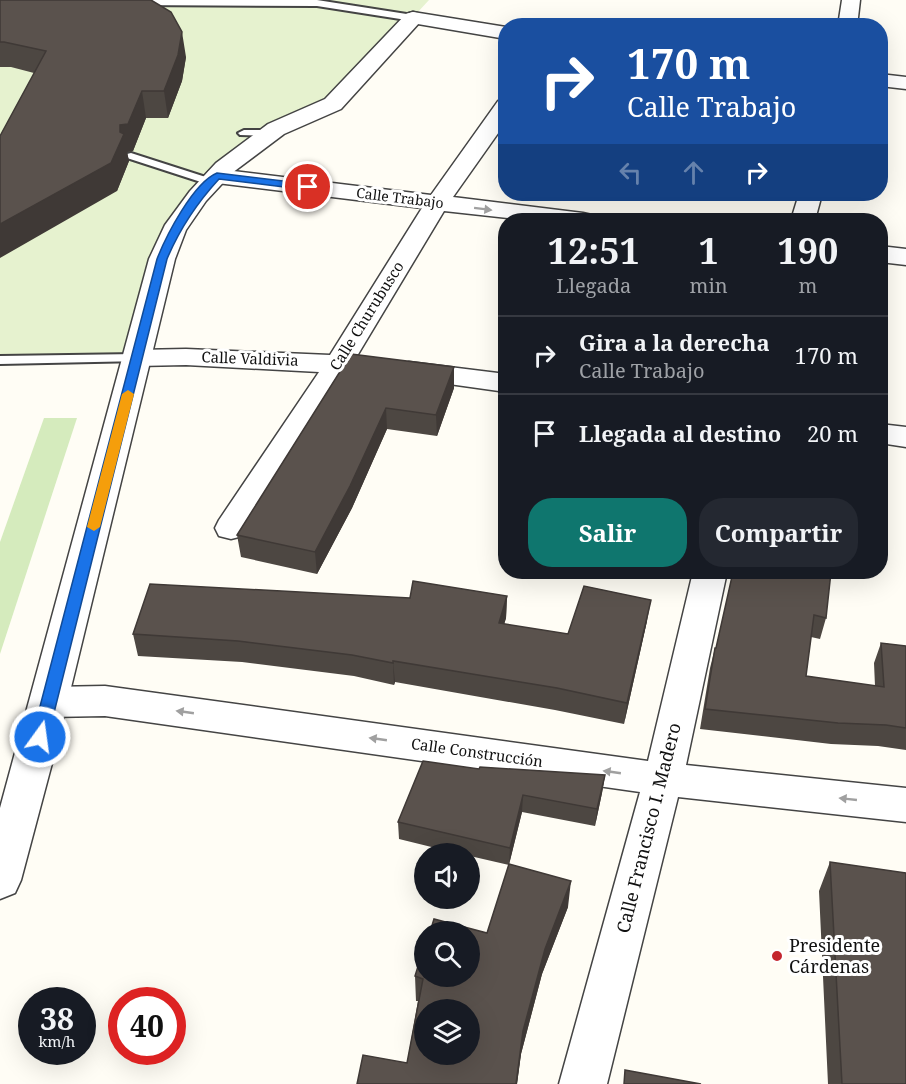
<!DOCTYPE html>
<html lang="es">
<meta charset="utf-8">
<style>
body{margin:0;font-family:"Noto Serif",serif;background:#242831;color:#f1f3f6;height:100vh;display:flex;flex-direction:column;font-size:22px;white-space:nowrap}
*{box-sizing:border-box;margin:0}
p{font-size:20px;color:#9ea1a6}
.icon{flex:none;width:33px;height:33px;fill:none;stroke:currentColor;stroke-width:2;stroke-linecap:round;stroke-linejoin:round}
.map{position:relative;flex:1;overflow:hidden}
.drawer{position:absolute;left:498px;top:213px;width:390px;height:366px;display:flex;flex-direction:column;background:#171b24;border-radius:24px;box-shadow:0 6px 24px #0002}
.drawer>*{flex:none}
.hud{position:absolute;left:498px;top:18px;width:390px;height:183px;border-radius:24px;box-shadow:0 6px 24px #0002;background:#1a4fa0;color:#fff;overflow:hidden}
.controls{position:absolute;left:414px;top:843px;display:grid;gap:12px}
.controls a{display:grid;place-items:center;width:66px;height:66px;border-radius:50%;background:#171b24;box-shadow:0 6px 24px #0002;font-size:30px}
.speed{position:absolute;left:18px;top:987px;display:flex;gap:12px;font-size:30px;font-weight:700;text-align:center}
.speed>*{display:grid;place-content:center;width:78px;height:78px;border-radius:50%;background:#171b24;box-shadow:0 6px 24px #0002;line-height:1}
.speed small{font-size:15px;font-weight:400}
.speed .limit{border:9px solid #d22;background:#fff;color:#111}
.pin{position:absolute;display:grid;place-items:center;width:51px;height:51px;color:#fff;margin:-26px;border:3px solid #fff;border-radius:50%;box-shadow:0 2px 6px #0007}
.me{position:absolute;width:66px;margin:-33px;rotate:14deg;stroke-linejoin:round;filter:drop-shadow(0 0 4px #0008)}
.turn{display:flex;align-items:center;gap:21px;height:126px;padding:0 30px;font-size:27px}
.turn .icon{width:78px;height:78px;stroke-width:2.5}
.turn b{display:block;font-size:42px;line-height:51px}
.lanes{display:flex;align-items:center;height:57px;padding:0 30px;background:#0003;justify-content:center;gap:30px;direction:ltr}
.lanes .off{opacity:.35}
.eta{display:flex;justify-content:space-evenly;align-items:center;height:102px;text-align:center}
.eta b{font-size:36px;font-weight:700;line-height:42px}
.primary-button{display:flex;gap:12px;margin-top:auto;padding:12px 30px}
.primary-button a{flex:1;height:69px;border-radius:24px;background:#0f766e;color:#fff;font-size:24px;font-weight:700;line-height:69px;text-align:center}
.primary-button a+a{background:#242831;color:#f1f3f6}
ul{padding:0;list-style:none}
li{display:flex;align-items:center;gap:18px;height:78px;padding:0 30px;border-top:2px solid #363941}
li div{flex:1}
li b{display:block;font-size:22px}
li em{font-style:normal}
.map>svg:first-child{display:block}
</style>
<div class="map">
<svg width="906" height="1084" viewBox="0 0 906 1084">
<rect width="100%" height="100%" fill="#fffdf5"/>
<path fill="#d5ebbd" d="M44 418H77L0 654V542Z"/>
<path fill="#e6f2cf" d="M0 0H429L333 104 276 129 198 196 137 358 0 360Z"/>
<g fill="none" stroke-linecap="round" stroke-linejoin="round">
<defs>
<path id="service" d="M127 0H317L413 15 418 18 413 21 317 6 130 5 125 2Z
M244 130H271L277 133 271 136 240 135 238 133Z
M131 153 215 180 217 182 215 184H207L127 158V154Z
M137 354 144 358 142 361 0 364V356Z"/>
<path id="minor" d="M842 0H860L857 26H838Z
M413 12 506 27V39L406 22 404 18 406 14Z
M880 74 906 77V89L880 86Z
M506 100V122L453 197 583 213 592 215 595 220H527L444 211 357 356 368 359 372 365 368 371 347 373 243 536 231 539 219 536 215 528 219 520 319 372 186 365 137 366 127 364 123 358 127 352 137 350 186 349 330 355 422 208 217 183 209 181 205 176 209 171 217 169 431 195 498 101Z
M799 194H822L815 220H791Z
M880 246 906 249V265L880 262Z
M409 362 506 374V392L399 377 395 371 399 365Z
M880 424 906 427V447L880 443Z
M693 572H727L686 765 906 788V822L678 797 607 1084H559L640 792 105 716 49 717 36 712 30 702 36 692 49 687 105 686 648 761Z"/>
<path id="tertiary" d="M413 12 420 14 422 18 420 22 341 109 284 134 232 173 206 201 186 230 175 259 59 737 21 880 15 893 0 899V808L149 259 165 225 190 191 216 163 268 124 325 99 406 14Z"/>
</defs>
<use href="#service" stroke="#444" stroke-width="4"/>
<use href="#minor" stroke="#444" stroke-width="3"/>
<use href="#tertiary" stroke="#444" stroke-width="3"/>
<use href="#service" fill="#fff" fill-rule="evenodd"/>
<use href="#minor" fill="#fff" fill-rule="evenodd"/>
<use href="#tertiary" fill="#fff" fill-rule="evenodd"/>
</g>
<path fill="#4d4742" d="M0 0 186 57 182 81 168 118H146L133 151 127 152 129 161 117 191 34 73 11 67H0Z
M351 354 454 367V388L437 436 387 429 352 508 317 574 241 557 237 535Z
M733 572 826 618 820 639 811 637 806 676 875 686 874 663 881 643 906 646V750L878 746 831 744 700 729 710 668 715 648H716Z
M507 596 506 618 504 624 568 634 647 621 624 724 555 710 395 682 394 685 354 676 242 662 138 656 133 634 410 598Z
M479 769 605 775 602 793 595 826 522 812 509 864 568 907 542 974 521 1054 517 1084H357L407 1063 418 1001H416L415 976 487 933 509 865 470 856V854H460L399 839 398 822Z
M830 862 906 1084H828L819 891Z"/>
<path fill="#3f3936" d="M182 32 186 57 182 81 168 118 164 91Z
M142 91 146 118 133 151 127 152 129 161 117 191 0 258V224L120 132V125Z
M454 367V388L437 436 436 415Z
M386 408 387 429 352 508 317 574 315 552Z
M507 596 506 618 498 645 499 623Z
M651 600 647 621 624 724 627 703Z
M393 661 395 682 394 685 393 663Z
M605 775 602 793 595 826 597 809Z
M523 795 522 812 509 865 510 848Z
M571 881 568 907 542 974 521 1054 517 1084H516L523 1031 545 949Z"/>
<path fill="#5a524d" stroke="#3f3936" stroke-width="1.5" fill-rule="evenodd" d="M0 0H151L171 12 182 32 178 55 164 91H142L128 124 120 125V132L124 134 111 163 0 224V136L46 51 4 42H0Z
M351 354 454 367 436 415 386 408 350 486 315 552 237 535Z
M733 572H831L826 618 814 615 806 676 884 687 881 643 906 646V728L886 725 838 723 705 709 715 648H716Z
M413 581 507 596 499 623 568 634 584 586 651 600 627 703 557 688 393 661V663L352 655 238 641 133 634 150 584 410 598Z
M423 761 479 769 480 767 605 775 597 809 523 795 510 848 398 822Z
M830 862 906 873V1084H842Z
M509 864 571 881 545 949 523 1031 516 1084H357L363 1055 407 1063 423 979 415 976 424 947V976H470V932H430L434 919 487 933ZM424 1010H470V1054H424Z
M625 1070 701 1084H624Z"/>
<defs><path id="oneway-solid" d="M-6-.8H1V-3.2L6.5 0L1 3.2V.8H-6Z" transform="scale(1.5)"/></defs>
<g fill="#a0a0a0">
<use href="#oneway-solid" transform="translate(483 209) rotate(7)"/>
<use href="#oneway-solid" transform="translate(185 712) rotate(-172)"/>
<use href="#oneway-solid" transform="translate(378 739) rotate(-172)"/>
<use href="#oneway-solid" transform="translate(612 772) rotate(-172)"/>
<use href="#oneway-solid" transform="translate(848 799) rotate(-174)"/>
</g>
<path fill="#1a73e8" stroke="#114b97" stroke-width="1.5" d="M217 173 308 184 313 187 308 190 219 179C196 204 180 228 167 259L48 737 45 742 40 744 34 742 32 737 157 259C166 236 193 183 217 173Z"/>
<path fill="#f59e0b" d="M128 390 134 394 100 527 94 531 87 527 122 394Z"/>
<circle fill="#c4262e" stroke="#fff" stroke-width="2" cx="777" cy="956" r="6"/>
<g text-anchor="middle" stroke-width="6" stroke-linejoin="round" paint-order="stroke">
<g font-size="14" fill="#111" stroke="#fff">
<text transform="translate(400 198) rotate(7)" y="5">Calle Trabajo</text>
</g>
<g font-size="15" fill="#111" stroke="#fff">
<text transform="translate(367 316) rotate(-58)" y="5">Calle Churubusco</text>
<text transform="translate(250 359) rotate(2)" y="5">Calle Valdivia</text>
<text transform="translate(477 753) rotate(8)" y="5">Calle Construcción</text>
</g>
<g font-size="18" fill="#111" stroke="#fff">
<text transform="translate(649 828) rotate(-76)" y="6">Calle Francisco I. Madero</text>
</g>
<g font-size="18" fill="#111" stroke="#fff" text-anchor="start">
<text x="789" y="952">Presidente<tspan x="789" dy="21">Cárdenas</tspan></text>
</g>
</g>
</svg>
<div class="controls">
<a><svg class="icon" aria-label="sound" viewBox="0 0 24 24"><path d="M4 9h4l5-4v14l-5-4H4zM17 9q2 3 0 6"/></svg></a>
<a><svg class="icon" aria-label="search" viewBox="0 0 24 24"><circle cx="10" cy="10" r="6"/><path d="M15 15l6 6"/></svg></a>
<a><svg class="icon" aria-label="layers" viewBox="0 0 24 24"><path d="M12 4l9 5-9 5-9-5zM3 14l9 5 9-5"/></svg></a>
</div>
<div class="speed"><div>38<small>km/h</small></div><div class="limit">40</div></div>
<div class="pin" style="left:308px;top:187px;background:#d93025"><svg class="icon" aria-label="arrive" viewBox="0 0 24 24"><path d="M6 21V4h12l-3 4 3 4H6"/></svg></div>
<svg class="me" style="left:40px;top:737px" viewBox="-20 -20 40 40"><circle r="17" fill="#1a73e8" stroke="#fff" stroke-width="3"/><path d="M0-11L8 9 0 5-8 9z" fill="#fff"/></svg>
<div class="hud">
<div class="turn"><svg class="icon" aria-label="right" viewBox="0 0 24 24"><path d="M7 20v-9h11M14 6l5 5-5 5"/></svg><div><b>170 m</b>Calle Trabajo</div></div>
<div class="lanes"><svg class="icon off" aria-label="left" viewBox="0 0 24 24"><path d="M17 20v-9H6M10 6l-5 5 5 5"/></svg><svg class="icon off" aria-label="ahead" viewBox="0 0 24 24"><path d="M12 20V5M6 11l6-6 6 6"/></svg><svg class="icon" aria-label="right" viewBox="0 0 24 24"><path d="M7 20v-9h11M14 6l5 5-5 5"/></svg></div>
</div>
<section class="drawer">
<div class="eta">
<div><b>12:51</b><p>Llegada</p></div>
<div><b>1</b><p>min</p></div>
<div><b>190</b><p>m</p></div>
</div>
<ul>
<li><svg class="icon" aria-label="right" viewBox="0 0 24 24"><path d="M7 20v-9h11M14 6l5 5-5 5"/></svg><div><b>Gira a la derecha</b><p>Calle Trabajo</p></div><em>170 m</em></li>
<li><svg class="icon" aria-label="arrive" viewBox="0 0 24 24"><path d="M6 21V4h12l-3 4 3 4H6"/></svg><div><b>Llegada al destino</b></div><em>20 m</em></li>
</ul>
<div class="primary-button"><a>Salir</a><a>Compartir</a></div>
</section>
</div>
